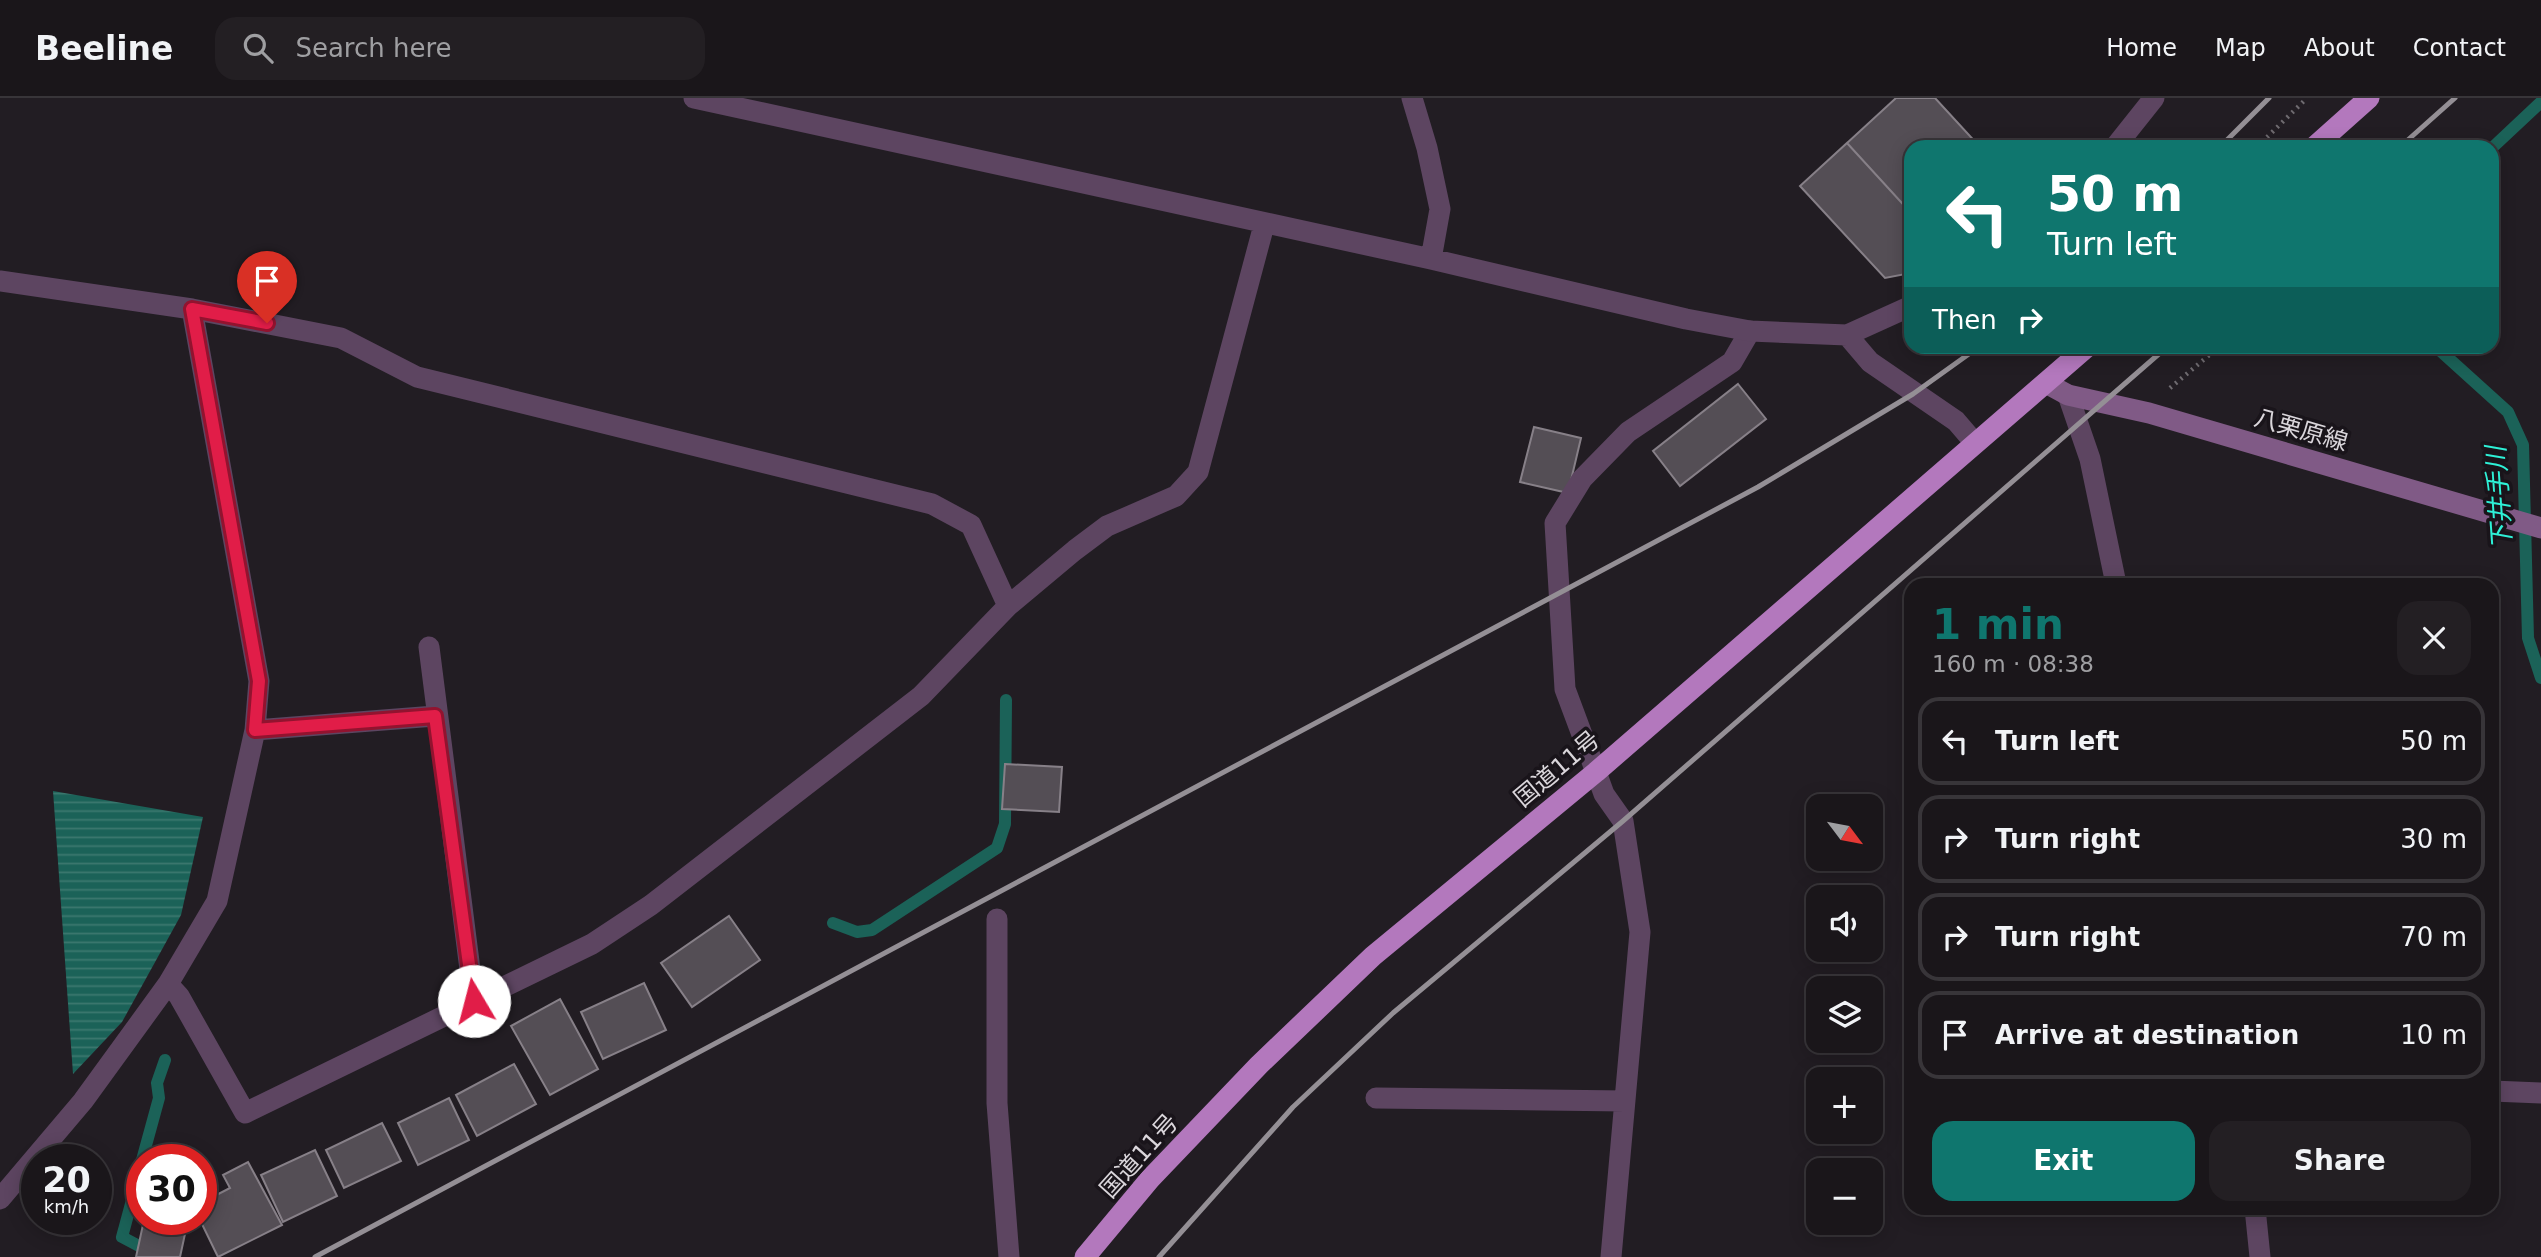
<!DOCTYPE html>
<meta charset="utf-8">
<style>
body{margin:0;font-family:"DejaVu Sans","Noto Sans JP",sans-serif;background:#231f23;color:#f1f3f6;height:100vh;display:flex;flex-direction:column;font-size:26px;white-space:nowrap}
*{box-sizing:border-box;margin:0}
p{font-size:23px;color:#9f9fa2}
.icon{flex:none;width:38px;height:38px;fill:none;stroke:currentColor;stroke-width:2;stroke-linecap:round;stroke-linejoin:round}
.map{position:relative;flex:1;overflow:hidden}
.side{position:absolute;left:1904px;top:480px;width:595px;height:637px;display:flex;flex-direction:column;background:#1a161a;border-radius:21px;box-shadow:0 4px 18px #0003,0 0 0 2px #383539}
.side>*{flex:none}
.hud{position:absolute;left:1904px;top:42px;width:595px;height:214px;border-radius:21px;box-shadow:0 4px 18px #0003,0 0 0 2px #383539;background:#0f766e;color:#fff;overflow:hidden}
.needle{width:46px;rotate:122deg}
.fabs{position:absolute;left:1806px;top:696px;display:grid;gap:14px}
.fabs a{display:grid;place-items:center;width:77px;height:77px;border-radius:14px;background:#1a161a;box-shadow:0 4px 18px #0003,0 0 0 2px #383539;font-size:35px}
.speed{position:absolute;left:21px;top:1046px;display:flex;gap:14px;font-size:35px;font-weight:700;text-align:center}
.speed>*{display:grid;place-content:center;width:91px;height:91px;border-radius:50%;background:#1a161a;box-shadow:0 4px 18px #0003,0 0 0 2px #383539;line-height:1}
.speed small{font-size:18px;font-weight:400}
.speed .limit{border:10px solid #d22;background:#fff;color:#111}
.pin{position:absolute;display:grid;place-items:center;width:60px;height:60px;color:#fff;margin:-72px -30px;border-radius:50% 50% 50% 0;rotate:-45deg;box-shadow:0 0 7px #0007}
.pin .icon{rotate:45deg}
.me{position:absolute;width:77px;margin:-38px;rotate:352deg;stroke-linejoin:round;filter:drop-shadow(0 0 5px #0008)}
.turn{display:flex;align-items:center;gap:24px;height:147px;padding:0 28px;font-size:32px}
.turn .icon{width:91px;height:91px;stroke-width:2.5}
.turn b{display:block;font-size:49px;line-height:60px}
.then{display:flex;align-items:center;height:66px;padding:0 28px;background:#0003;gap:14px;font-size:26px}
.round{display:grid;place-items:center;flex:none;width:74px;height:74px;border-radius:21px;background:#231f23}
.summary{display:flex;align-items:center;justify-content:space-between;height:119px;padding:0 28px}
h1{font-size:42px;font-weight:700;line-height:52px;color:#0f766e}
.cta{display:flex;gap:14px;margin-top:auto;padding:14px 28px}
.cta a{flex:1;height:80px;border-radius:21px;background:#0f766e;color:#fff;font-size:28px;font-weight:700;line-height:80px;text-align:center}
.cta a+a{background:#231f23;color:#f1f3f6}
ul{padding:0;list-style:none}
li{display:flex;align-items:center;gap:21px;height:88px;margin:0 14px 10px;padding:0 14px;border:4px solid #383539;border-radius:21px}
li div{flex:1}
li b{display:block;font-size:26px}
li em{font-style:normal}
header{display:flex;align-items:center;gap:42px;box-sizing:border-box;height:98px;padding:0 35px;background:#1a161a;border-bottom:2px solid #383539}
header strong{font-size:33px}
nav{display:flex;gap:38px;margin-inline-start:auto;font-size:24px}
.search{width:490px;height:63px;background:#231f23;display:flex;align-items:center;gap:18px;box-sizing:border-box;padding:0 24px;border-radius:21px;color:#9f9fa2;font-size:26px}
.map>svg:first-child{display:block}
</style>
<header>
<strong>Beeline</strong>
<div class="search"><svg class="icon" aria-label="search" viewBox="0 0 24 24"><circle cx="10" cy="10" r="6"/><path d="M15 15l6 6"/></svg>Search here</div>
<nav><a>Home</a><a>Map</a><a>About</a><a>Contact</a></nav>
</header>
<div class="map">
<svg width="2541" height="1159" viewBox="0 0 2541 1159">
<defs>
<pattern id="water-rules" width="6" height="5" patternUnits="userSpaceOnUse" patternTransform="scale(1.75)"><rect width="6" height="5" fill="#1b6258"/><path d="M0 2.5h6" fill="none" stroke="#3c786f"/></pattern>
</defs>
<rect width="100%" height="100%" fill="#221d23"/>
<path fill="url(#water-rules)" d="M53 693 203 719 181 817 122 924 73 976Z"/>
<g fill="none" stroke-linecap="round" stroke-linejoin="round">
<path stroke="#1b6258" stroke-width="12" d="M2492 50 2541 4
M2435 248 2508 314 2523 347 2528 540 2541 580
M833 825 857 834 872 832 997 750 1005 726 1006 602
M142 1062 159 1000 157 985 165 962
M142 1065 122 1139 160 1159"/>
</g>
<path fill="#544e55" stroke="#878088" stroke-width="2" d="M1896 0H1935L1980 49H1911V115L1847 45Z
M1847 45 1911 115V175L1885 180 1800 88Z
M1738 286 1766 321 1680 388 1653 353Z
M1534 329 1581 340 1568 395 1520 384Z
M1005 666 1062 669 1059 714 1002 711Z
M729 818 760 862 692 909 661 865Z
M644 885 666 932 603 961 581 914Z
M560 901 598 971 550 997 511 928Z
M514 966 536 1006 477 1038 456 997Z
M449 1000 469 1042 418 1067 398 1025Z
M382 1025 401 1063 344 1090 326 1052Z
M315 1052 337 1098 283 1124 261 1077Z
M248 1064 282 1127 218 1159 200 1122 201 1105 230 1090 223 1077Z
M144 1122H188L180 1159H136Z"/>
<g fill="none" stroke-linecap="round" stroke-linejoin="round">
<path stroke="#6f6b70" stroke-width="4.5" stroke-dasharray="2 5" stroke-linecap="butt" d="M2257 49 2307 0
M2170 290 2214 253"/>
<path stroke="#5d4561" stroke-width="21" d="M1596 674 1565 591 1555 425 1582 381 1628 334 1732 264 1750 233"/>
<path stroke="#5d4561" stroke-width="21" d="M694 0 1431 161 1686 221 1750 233 1847 237 1911 208
M1412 0 1427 50 1440 111 1431 161
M2115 49 2154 0
M0 183 192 211 259 583 255 632 217 803 168 886 179 898 245 1015 592 846 651 807 921 598 1008 508 1075 452 1107 428 1176 398 1198 374 1264 127
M192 211 341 240 417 279 932 406 971 427 1008 508
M1847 237 1870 264 1956 323 1974 344
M2068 297 2090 361 2116 486
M429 549 474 903
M255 632 435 618
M1596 674 1604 696 1623 723 1640 834 1611 1159
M997 821V1005L1009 1159
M2492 993 2541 995
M1376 1000 1625 1003
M0 1101 83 1003 168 886
M2255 1110 2260 1159"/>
<path stroke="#805a86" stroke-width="21" d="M2046 285 2068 297 2149 315 2541 430"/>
<path stroke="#b378bd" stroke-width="21" d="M2314 49 2369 0
M1085 1159 1150 1081 1259 967 1373 858 1596 674 2088 248"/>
<path stroke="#948f95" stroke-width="5" d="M2220 49 2269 0
M2400 49 2455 0
M315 1159 1758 389 1913 296 1980 248
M1159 1159 1293 1009 1393 915 1623 723 2168 248"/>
</g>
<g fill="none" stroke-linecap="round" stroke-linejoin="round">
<defs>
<path id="route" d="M267 225 192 211 259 583 255 632 435 618 474 903"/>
</defs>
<use href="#route" stroke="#92132f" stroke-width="18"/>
<use href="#route" stroke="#e11d48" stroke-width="12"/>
</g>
<g text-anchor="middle" stroke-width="7" stroke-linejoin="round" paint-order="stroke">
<g font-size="24" fill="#dad6db" stroke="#19141a">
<text transform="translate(2301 332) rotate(16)" y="8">八栗原線</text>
<text transform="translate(1557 671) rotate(-40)" y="8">国道11号</text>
<text transform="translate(1139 1058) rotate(-48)" y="8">国道11号</text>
</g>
<g font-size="26" font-style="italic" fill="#2ef1d7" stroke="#19141a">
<text transform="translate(2499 400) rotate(-94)" y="9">下井手川</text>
</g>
</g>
</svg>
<div class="fabs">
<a><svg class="needle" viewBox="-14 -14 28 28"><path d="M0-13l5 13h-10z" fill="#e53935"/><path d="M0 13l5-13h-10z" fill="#9f9fa2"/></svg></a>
<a><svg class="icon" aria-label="sound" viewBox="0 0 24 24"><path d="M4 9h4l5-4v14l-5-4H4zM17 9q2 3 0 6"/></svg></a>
<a><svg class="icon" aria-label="layers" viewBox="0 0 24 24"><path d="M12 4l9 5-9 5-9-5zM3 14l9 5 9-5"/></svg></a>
<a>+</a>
<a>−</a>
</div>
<div class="speed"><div>20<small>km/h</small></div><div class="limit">30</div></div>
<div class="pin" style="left:267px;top:225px;background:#d93025"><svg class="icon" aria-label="arrive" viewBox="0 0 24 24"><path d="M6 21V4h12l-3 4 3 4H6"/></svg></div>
<svg class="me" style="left:474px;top:903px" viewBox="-20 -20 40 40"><circle r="19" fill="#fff"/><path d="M0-13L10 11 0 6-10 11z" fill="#e11d48"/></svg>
<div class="hud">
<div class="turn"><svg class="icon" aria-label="left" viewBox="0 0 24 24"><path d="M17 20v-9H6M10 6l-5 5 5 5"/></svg><div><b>50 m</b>Turn left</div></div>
<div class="then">Then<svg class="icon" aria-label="right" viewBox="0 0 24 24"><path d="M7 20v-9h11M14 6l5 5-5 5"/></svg></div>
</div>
<section class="side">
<div class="summary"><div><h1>1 min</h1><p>160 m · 08:38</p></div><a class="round"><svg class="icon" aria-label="close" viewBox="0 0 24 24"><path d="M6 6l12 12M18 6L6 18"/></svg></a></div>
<ul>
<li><svg class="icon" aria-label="left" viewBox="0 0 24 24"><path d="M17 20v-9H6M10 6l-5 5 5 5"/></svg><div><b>Turn left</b></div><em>50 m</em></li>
<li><svg class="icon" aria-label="right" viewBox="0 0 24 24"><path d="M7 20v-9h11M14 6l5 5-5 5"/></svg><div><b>Turn right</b></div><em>30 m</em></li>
<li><svg class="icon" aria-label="right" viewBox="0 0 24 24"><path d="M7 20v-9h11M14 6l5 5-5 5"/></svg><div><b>Turn right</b></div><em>70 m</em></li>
<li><svg class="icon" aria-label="arrive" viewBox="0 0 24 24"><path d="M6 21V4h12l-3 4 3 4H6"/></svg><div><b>Arrive at destination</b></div><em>10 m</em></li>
</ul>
<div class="cta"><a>Exit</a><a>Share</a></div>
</section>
</div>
